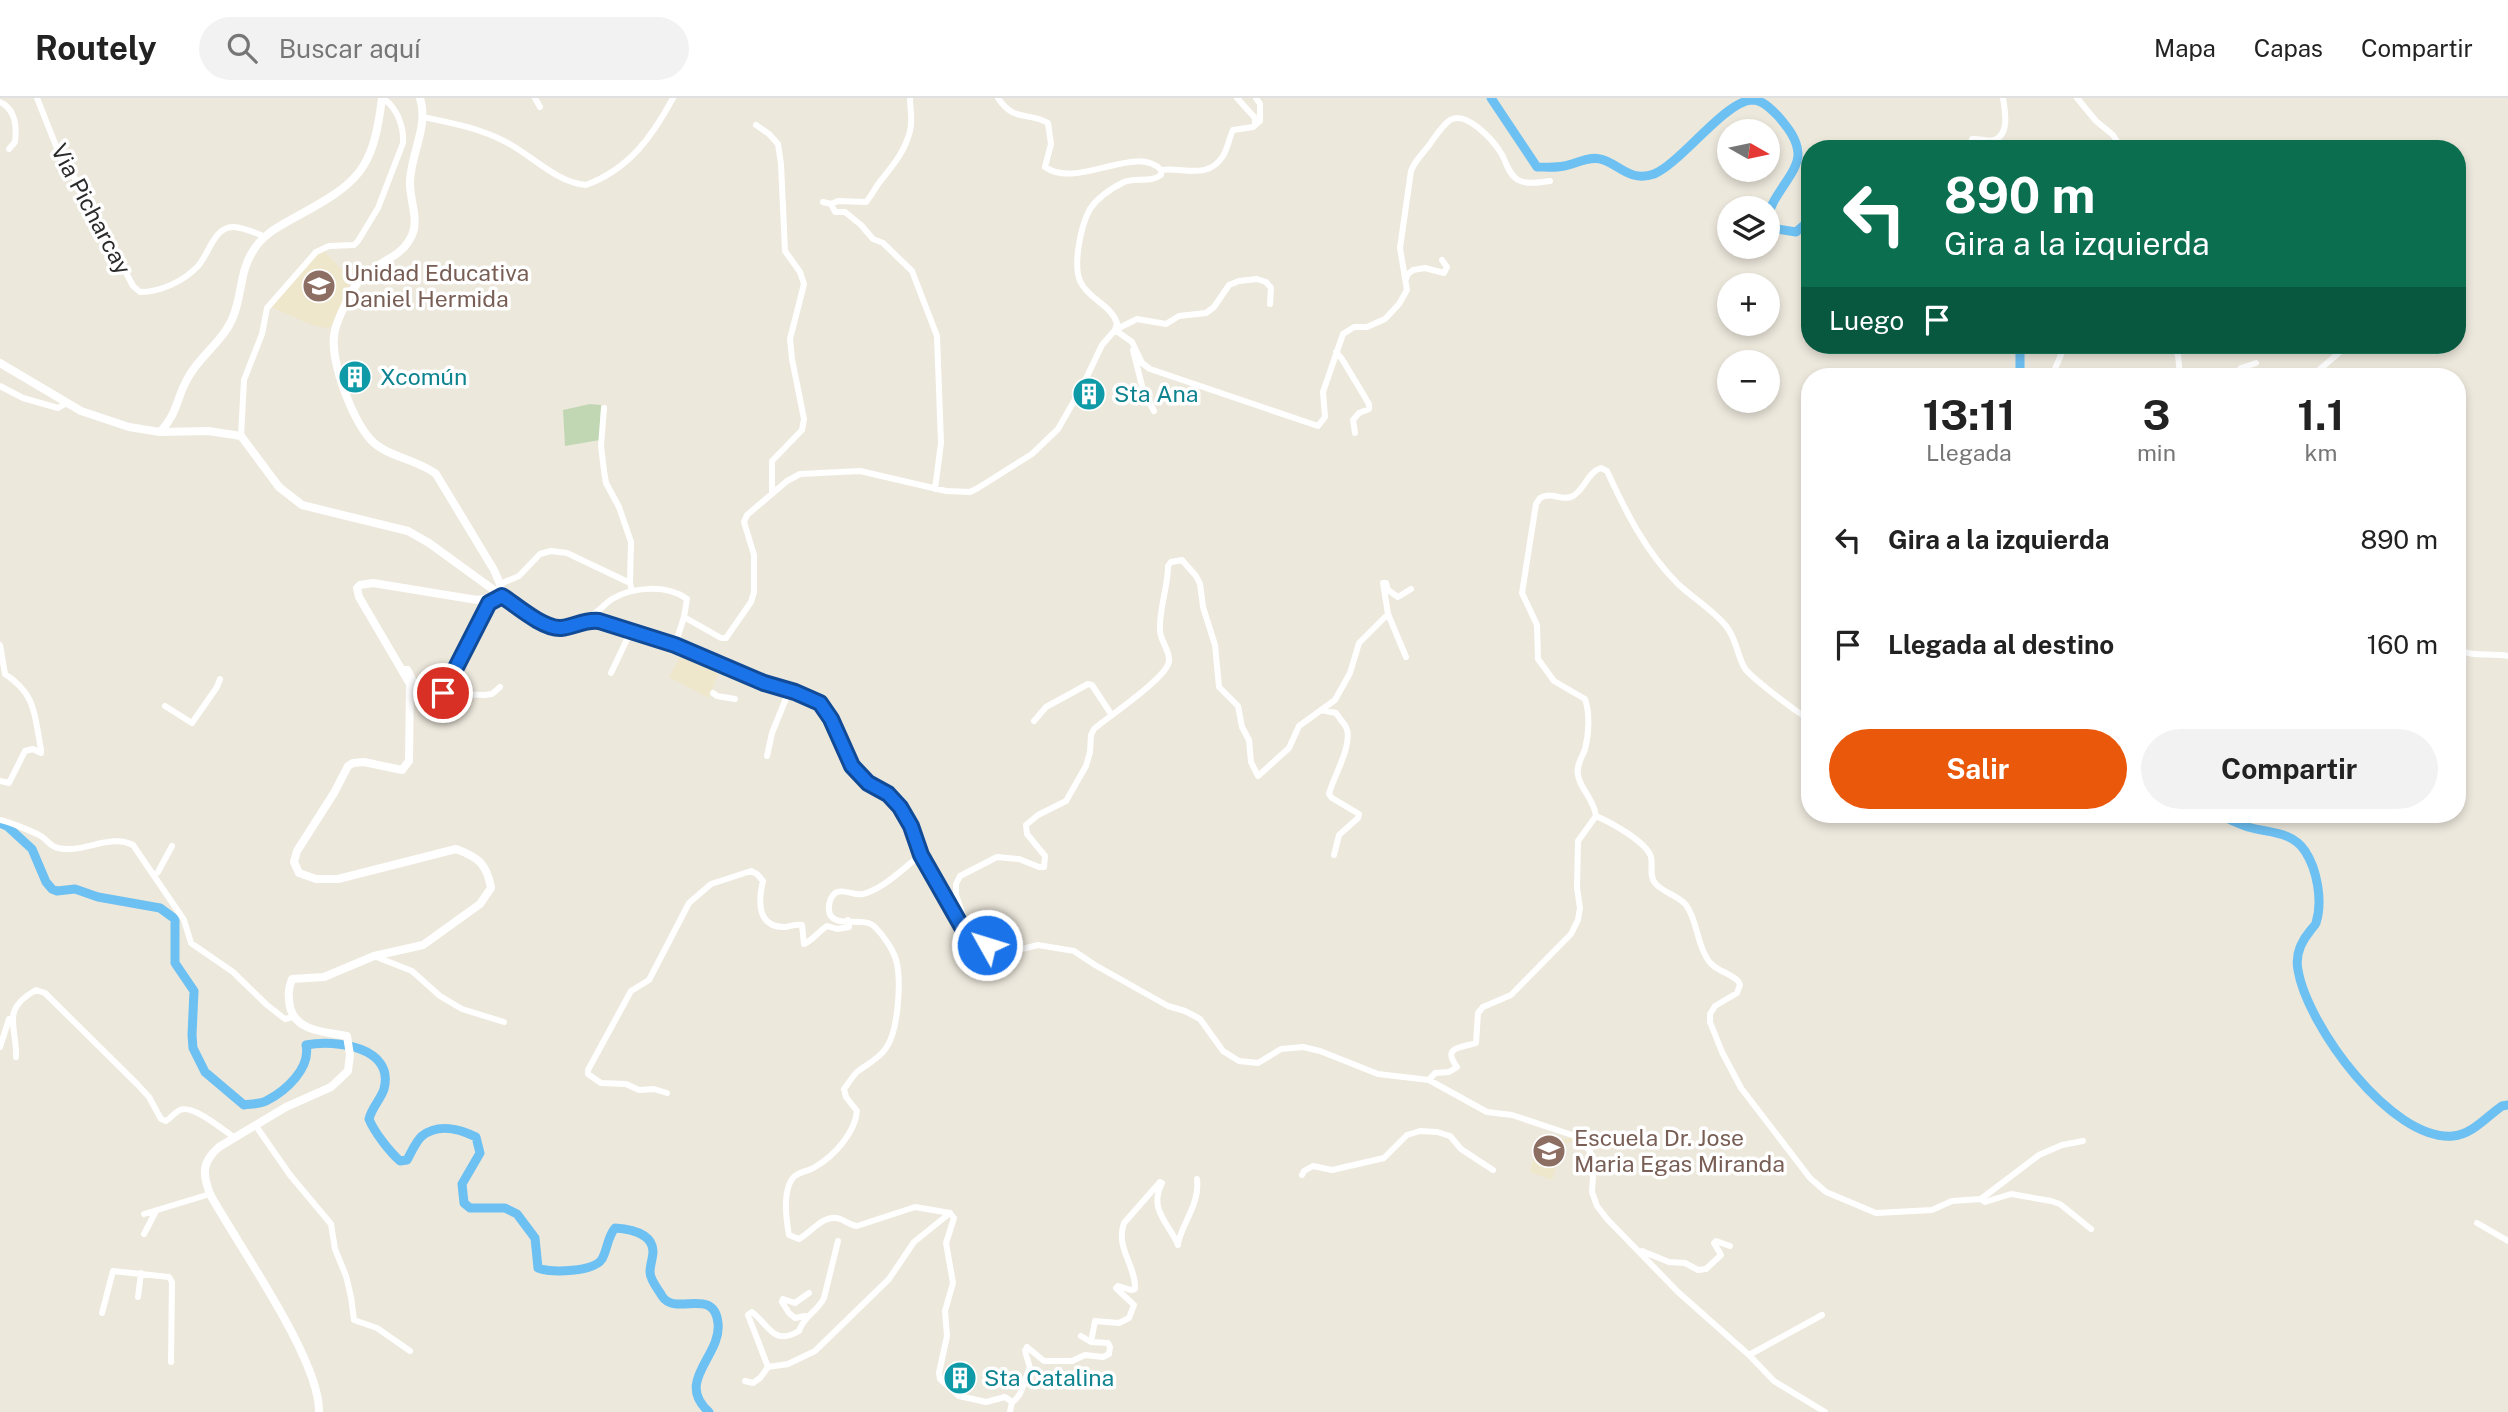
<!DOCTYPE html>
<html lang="es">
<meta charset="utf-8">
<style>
body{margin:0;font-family:"Public Sans",sans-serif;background:#f2f2f2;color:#222;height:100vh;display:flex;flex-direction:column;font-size:26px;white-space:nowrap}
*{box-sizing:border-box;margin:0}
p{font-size:23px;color:#767676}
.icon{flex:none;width:38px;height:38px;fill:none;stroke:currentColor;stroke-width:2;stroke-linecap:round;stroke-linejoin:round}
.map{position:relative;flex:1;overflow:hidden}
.side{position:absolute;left:1801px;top:270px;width:665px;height:455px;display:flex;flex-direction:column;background:#fff;border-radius:28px;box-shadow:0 4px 10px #0003}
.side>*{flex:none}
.banner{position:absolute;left:1801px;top:42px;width:665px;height:214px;border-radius:28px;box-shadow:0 4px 10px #0003;background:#0b6e4f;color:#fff;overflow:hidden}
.needle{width:46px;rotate:99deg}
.controls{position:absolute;left:1717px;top:21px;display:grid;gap:14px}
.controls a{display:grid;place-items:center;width:63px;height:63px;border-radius:50%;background:#fff;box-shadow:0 4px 10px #0003;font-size:35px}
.pin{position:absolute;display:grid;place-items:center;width:60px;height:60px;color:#fff;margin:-30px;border:4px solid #fff;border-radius:50%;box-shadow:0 2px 7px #0007}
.me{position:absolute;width:77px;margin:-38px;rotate:309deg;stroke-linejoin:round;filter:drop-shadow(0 0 5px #0008)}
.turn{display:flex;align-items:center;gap:24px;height:147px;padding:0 28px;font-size:32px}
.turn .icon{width:91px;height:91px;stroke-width:2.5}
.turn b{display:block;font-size:49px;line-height:60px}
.then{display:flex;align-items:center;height:66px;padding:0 28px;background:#0003;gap:14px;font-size:26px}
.eta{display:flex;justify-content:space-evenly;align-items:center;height:119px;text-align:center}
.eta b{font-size:42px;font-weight:700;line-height:49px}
.cta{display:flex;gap:14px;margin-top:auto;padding:14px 28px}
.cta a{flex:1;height:80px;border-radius:42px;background:#ea580c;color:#fff;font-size:28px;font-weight:700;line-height:80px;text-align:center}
.cta a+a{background:#f2f2f2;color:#222}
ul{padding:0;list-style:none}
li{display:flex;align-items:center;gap:21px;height:105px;padding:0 28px}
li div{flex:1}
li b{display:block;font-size:26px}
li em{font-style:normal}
header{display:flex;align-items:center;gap:42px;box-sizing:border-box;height:98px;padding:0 35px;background:#fff;border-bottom:2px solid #e0e0e0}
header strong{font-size:33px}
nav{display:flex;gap:38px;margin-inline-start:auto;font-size:24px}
.search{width:490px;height:63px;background:#f2f2f2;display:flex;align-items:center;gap:18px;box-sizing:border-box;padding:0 24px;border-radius:38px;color:#767676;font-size:26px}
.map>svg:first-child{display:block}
</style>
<header>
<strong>Routely</strong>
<div class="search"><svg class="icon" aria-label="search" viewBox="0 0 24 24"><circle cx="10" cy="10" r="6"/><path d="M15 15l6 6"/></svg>Buscar aquí</div>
<nav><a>Mapa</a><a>Capas</a><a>Compartir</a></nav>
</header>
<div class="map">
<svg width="2508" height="1314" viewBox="0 0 2508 1314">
<rect width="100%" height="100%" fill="#ede8dc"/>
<path fill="#efe7cb" d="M324 153 351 181 344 204H342L333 228 326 230 312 227 271 209 318 155Z
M683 553 721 568 709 600 669 579Z
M1539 1038 1565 1041 1572 1039 1576 1042 1564 1046 1552 1082 1530 1074Z"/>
<path fill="#c1d7b3" d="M590 306 601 307 600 342 565 348 563 312Z"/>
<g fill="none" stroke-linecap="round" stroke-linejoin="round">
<path stroke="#6dc0f2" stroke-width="9" d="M1491 0 1537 69C1546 69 1555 70 1564 68 1575 66 1588 58 1600 61 1617 64 1629 85 1654 76 1681 65 1725 3 1752 2 1763 2 1771 11 1778 18 1787 29 1797 40 1798 55 1799 76 1769 98 1768 122
M1768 125 1777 131 1796 134 1810 122
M2020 247V278
M2219 716C2228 721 2237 725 2248 729 2268 735 2292 733 2305 753 2317 771 2323 803 2316 825 2315 828 2312 830 2310 833 2300 845 2295 857 2298 872 2307 927 2391 1043 2453 1038 2473 1036 2486 1019 2502 1008L2508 1007
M0 725 7 728 32 751 46 784 52 791 57 793 75 791 98 799 160 810 175 821V865L194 893 192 937 193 950 205 974 244 1007C251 1006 260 1006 266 1003 286 993 311 970 306 947 335 941 395 949 384 991 381 1001 372 1009 369 1021 374 1034 390 1054 400 1063L407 1062C411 1055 416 1043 422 1038 438 1025 460 1031 476 1039L480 1055 462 1086 464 1105 470 1110H505L517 1116 535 1140 538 1170C552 1175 594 1174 602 1161 608 1150 607 1140 615 1130 629 1131 652 1134 653 1153 653 1160 650 1167 650 1174 650 1182 658 1191 662 1198 675 1219 714 1188 718 1225 722 1258 674 1283 709 1314"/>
<path stroke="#fff" stroke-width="6" d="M37 0 60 58 84 94 133 188 140 194C161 194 184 183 198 168 209 156 214 129 233 129 243 129 255 135 264 138
M535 0 540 9
M1237 0 1255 20V27
M2077 0 2096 23 2113 37 2122 51
M0 4C15 11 17 28 15 44L9 51
M423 19C452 25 479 30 506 44 532 57 555 84 586 87 629 71 652 39 673 0
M756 27 769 36 778 46 781 66 785 153 800 174 804 186 790 241 792 261 804 321 802 332 772 363V396
M1977 51 1971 46 1972 41C1979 40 1987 44 1994 42 2010 37 2005 12 2003 0
M1161 72C1184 69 1208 82 1223 58 1228 50 1229 40 1233 32L1253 29 1260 23V6L1256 0
M823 104 831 106 838 103 866 104C872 97 876 88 882 81 894 66 905 53 910 33 913 22 910 11 910 0
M831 106 835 114H845L861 127 873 141 883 145 912 173 937 238 941 345 935 391
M1406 181 1408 176 1413 172 1425 170 1444 175 1447 169 1442 162
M1115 232 1132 244 1142 265 1150 271 1318 328 1325 319 1323 294 1343 236 1354 229H1367L1385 221 1399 206 1407 192 1400 150 1411 73C1416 60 1425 54 1432 43 1437 36 1443 27 1450 22 1466 12 1493 42 1501 55 1506 63 1508 76 1518 82 1527 87 1540 84 1550 83
M1115 232 1137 221 1166 226 1179 218 1206 215 1214 209 1229 187 1239 183 1257 181 1266 184 1271 190 1270 206
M2174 247 2178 257 2180 278
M1133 252 1143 292 1154 313
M1336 254 1342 261 1369 306V311L1359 315 1353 322 1355 335
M2052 278 2065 247
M2234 278 2241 270 2256 265
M2318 278 2319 272 2348 247
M0 288 23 300 58 310 67 305
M604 310 601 348 604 373 606 385 619 409 631 444 630 485 632 493
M241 338 244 282 262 236 267 210 316 154 329 148 354 147 358 143 378 110 403 45C404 28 397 10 383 0
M500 486 519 478 540 456 551 453 567 455 630 485
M1388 516 1383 485H1386L1388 492 1398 499 1411 491
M585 521C596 517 603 507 612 501 632 489 667 486 687 501L684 519 721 540H726L751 504 754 494V457L744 424 747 417 787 383 800 376 860 373 946 393 970 394 978 390 1032 356 1058 331 1081 291 1102 247 1115 232 1117 225C1111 207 1089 201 1081 185 1072 168 1081 127 1090 111 1098 99 1112 90 1124 84 1136 79 1151 85 1161 77V72C1136 45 1077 92 1045 69L1051 46 1048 25C1027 13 1015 25 998 0
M0 547 5 576C37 597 34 617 41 651V655L33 651 25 653 9 685 0 683
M675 547 684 519
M2457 551C2473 560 2491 554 2508 558
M403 571H408L419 593 426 595 484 597 492 596 500 589
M611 575 631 533
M443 595 489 505 502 498C516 507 543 531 561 530 575 529 584 521 599 523L675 547 764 585 795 594 820 605 825 609 841 648 859 677 868 685 888 696 900 709 911 728 921 757 962 829 992 849 1022 851 1038 847 1074 853 1095 867 1168 908 1185 913 1200 921 1223 953 1239 963 1258 965 1281 951 1303 949 1320 953 1378 976 1429 982 1487 1014 1512 1017 1575 1038 1589 1052 1594 1062 1592 1094 1597 1108 1607 1121 1678 1194 1749 1257 1774 1283 1825 1314
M713 595 717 598 735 601
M165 608 192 625 217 589 220 581
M1321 612 1336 615C1339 620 1344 625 1346 629 1354 646 1333 679 1329 696L1332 700 1359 716 1358 720 1339 737 1334 757
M1034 623 1046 609 1088 586 1092 587 1111 616
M767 658 772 635 789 593
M1596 718C1610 724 1647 744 1651 759 1653 768 1649 778 1655 785 1663 795 1678 797 1686 807 1698 823 1696 845 1708 862 1715 873 1729 874 1738 883L1740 887 1737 895 1715 908 1710 916V924L1722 954 1741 990 1810 1080 1826 1094 1876 1115 1932 1112 1952 1103 1981 1101 2039 1057 2062 1047 2083 1043
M0 722C7 723 34 734 41 738 47 742 51 749 58 750 84 756 109 735 133 747L184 822 191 845 233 874 267 907 285 921 293 919
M921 757C904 769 884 791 863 796 855 798 845 791 837 794 831 797 828 806 829 813 832 832 864 817 875 829 884 838 895 854 897 866 901 886 898 934 886 950 879 961 867 966 857 974 852 979 848 986 844 991L846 999 857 1013C855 1035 834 1058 815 1069 809 1073 801 1073 795 1078 782 1089 786 1121 789 1137L799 1141C812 1134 824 1115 840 1121 846 1123 850 1127 857 1128L915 1109 950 1115 954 1120 946 1145 953 1185 945 1213 947 1238 939 1275 940 1281 959 1298 986 1304 1005 1299 1012 1304
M155 777 158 774 172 748
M962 829 966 826 956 797V786L960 778 997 759 1019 761 1039 769H1044L1045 758 1027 736 1026 727 1038 717 1066 703 1086 668 1090 654 1091 637 1094 631C1109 618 1168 579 1169 563 1170 552 1160 543 1160 532 1159 511 1168 489 1168 468L1171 464 1182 462 1196 478 1200 486 1203 509 1215 547 1219 589 1238 608 1242 629 1249 642 1251 664 1258 678 1289 650 1299 628 1335 602 1350 575 1359 545 1388 516 1406 559
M374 858 412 873 440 898 462 911 504 924
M0 949 9 921
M16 959C17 927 0 912 36 892L45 895 137 986 149 999 161 1021 166 1023C171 1020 175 1014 180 1012 193 1006 223 1032 235 1040
M1429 982 1435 975 1449 974 1457 969C1441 948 1462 950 1476 945L1478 915 1483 909 1511 897 1571 836 1578 822 1580 810 1577 790 1578 743 1596 718C1594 701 1580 691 1578 677 1576 667 1582 660 1585 651 1589 636 1590 615 1585 601L1554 583 1538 561 1537 527 1522 495 1536 406 1540 400C1552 393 1562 404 1573 398 1585 391 1588 374 1601 370L1607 373C1626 414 1645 453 1678 486 1693 500 1713 512 1726 528 1738 543 1737 560 1746 572 1754 581 1799 617 1810 621
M667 995 654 991 639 992 626 986 601 985 588 976V972L631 893 649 882 689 805 711 786 751 773 757 776 763 783C758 804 757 830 786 829 791 828 796 826 802 827L804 846C812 843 819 833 827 828L837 831 849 829 848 822
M256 1028 290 1077 331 1126 335 1151 346 1178 351 1199 354 1222 377 1230 410 1253
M1302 1077 1304 1073 1313 1068 1332 1072 1384 1060 1407 1037 1420 1033 1437 1034 1450 1038 1461 1051 1493 1072
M1981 1101 1985 1104 2011 1096 2051 1103 2060 1106 2091 1131
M144 1116 210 1096
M2477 1125 2508 1143
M144 1136 156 1113
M1178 1145C1184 1122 1200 1105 1197 1081
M1642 1153 1669 1164 1685 1165 1698 1172 1706 1171 1721 1157 1714 1145 1716 1143 1730 1148
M138 1199 141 1175
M102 1215 113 1173 169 1179 172 1184 171 1264
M805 1218 795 1220 789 1215 782 1204 783 1201 795 1205 809 1195
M1091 1244 1095 1223 1119 1225 1129 1220 1134 1207 1116 1190 1118 1188 1131 1192 1135 1191C1136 1167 1115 1150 1124 1125L1160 1084 1162 1085C1148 1112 1169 1125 1178 1147
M1749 1257 1822 1217
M768 1269 788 1266 815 1253 889 1181 914 1144 950 1115
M745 1283 753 1285 760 1280 768 1269 748 1217 752 1214C770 1228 773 1248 799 1233 804 1218 817 1214 824 1200L838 1143
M1010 1314 1012 1304C1023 1298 1024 1281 1030 1270L1025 1253 1027 1249 1044 1263H1072L1085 1257 1103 1259 1109 1256 1110 1249 1108 1245 1091 1244 1081 1238"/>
<path stroke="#fff" stroke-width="8" d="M420 0C429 28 411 55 410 83 409 103 421 123 410 141 400 160 375 165 361 180 352 191 335 224 334 238 331 265 352 321 371 342 387 359 417 361 436 376L494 472 500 486 502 498
M0 265 81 313 129 329 160 334C179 314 176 299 189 278 201 257 224 242 233 219 242 198 240 172 253 153 262 137 278 129 294 120 358 85 373 74 382 0
M160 334 208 333 241 338 279 389 302 407 408 433 429 445 502 498
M319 1314C320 1261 237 1146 210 1096 202 1075 202 1064 219 1049L286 1009 331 989 348 973 350 957 347 938C326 934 296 934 290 909 288 897 288 892 292 881L324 879 374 858 423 847 480 806 491 790C487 766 478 759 456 751L338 781H316L299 775 294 764 297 753 334 695 348 668 353 665 364 664 402 672 409 663 410 586 359 499 357 490 360 487 373 485 477 502 502 498"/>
</g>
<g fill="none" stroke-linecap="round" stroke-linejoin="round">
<defs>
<path id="route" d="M443 595 489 505 502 498C516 507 543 531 561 530 575 529 584 521 599 523L675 547 764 585 795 594 820 605 831 621 852 668 868 685 888 696 900 709 911 728 921 757 962 829 987 847"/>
</defs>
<use href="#route" stroke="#114b97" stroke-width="18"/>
<use href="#route" stroke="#1a73e8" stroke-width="12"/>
</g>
<defs>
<symbol id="school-disc" viewBox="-11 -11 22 22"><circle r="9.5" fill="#8d6e63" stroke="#fff"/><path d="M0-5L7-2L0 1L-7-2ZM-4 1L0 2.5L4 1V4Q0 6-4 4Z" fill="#fff"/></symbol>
<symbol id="building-disc" viewBox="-11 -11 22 22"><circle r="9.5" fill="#0f9aa8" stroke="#fff"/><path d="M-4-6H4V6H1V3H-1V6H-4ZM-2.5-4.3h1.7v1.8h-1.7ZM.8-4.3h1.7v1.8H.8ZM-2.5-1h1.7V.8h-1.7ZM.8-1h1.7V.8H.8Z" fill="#fff"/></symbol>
</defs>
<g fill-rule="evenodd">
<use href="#school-disc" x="300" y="169" width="38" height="38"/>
<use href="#building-disc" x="336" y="260" width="38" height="38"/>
<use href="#building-disc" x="1070" y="277" width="38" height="38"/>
<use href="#school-disc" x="1530" y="1034" width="38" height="38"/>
<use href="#building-disc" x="941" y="1261" width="38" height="38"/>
</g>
<g text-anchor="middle" stroke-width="7" stroke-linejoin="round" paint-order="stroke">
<g font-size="23" fill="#2b2b2b" stroke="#fff">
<text transform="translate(91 111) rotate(62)" y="8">Via Picharcay</text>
</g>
<g font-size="23" fill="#785e54" stroke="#fff" text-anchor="start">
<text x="344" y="183">Unidad Educativa<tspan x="344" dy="26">Daniel Hermida</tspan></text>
<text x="1574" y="1048">Escuela Dr. Jose<tspan x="1574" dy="26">Maria Egas Miranda</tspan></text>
</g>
<g font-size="23" fill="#0d838f" stroke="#fff" text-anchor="start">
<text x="380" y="287">Xcomún</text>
<text x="1114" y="304">Sta Ana</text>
<text x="984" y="1288">Sta Catalina</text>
</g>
</g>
</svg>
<div class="controls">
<a><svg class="needle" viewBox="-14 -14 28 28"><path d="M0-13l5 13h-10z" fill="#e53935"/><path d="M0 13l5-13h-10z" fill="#767676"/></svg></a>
<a><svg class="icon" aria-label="layers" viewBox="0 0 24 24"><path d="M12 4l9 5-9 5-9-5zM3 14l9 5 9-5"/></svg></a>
<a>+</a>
<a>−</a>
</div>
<div class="pin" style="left:443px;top:595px;background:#d93025"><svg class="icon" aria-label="arrive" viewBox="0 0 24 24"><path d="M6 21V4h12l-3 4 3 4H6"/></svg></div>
<svg class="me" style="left:987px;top:847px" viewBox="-20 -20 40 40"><circle r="17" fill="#1a73e8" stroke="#fff" stroke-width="3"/><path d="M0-11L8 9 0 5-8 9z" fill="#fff"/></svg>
<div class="banner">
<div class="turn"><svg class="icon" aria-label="left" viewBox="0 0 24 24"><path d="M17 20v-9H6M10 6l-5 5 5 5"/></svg><div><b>890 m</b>Gira a la izquierda</div></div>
<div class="then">Luego<svg class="icon" aria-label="arrive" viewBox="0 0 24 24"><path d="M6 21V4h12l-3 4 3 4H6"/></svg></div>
</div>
<section class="side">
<div class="eta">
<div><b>13:11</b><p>Llegada</p></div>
<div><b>3</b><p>min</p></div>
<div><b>1.1</b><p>km</p></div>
</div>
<ul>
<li><svg class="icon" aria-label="left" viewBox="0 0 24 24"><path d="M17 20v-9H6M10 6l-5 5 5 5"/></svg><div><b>Gira a la izquierda</b></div><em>890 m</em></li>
<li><svg class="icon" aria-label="arrive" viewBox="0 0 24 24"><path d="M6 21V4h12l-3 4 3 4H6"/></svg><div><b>Llegada al destino</b></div><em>160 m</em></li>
</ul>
<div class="cta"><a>Salir</a><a>Compartir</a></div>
</section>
</div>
